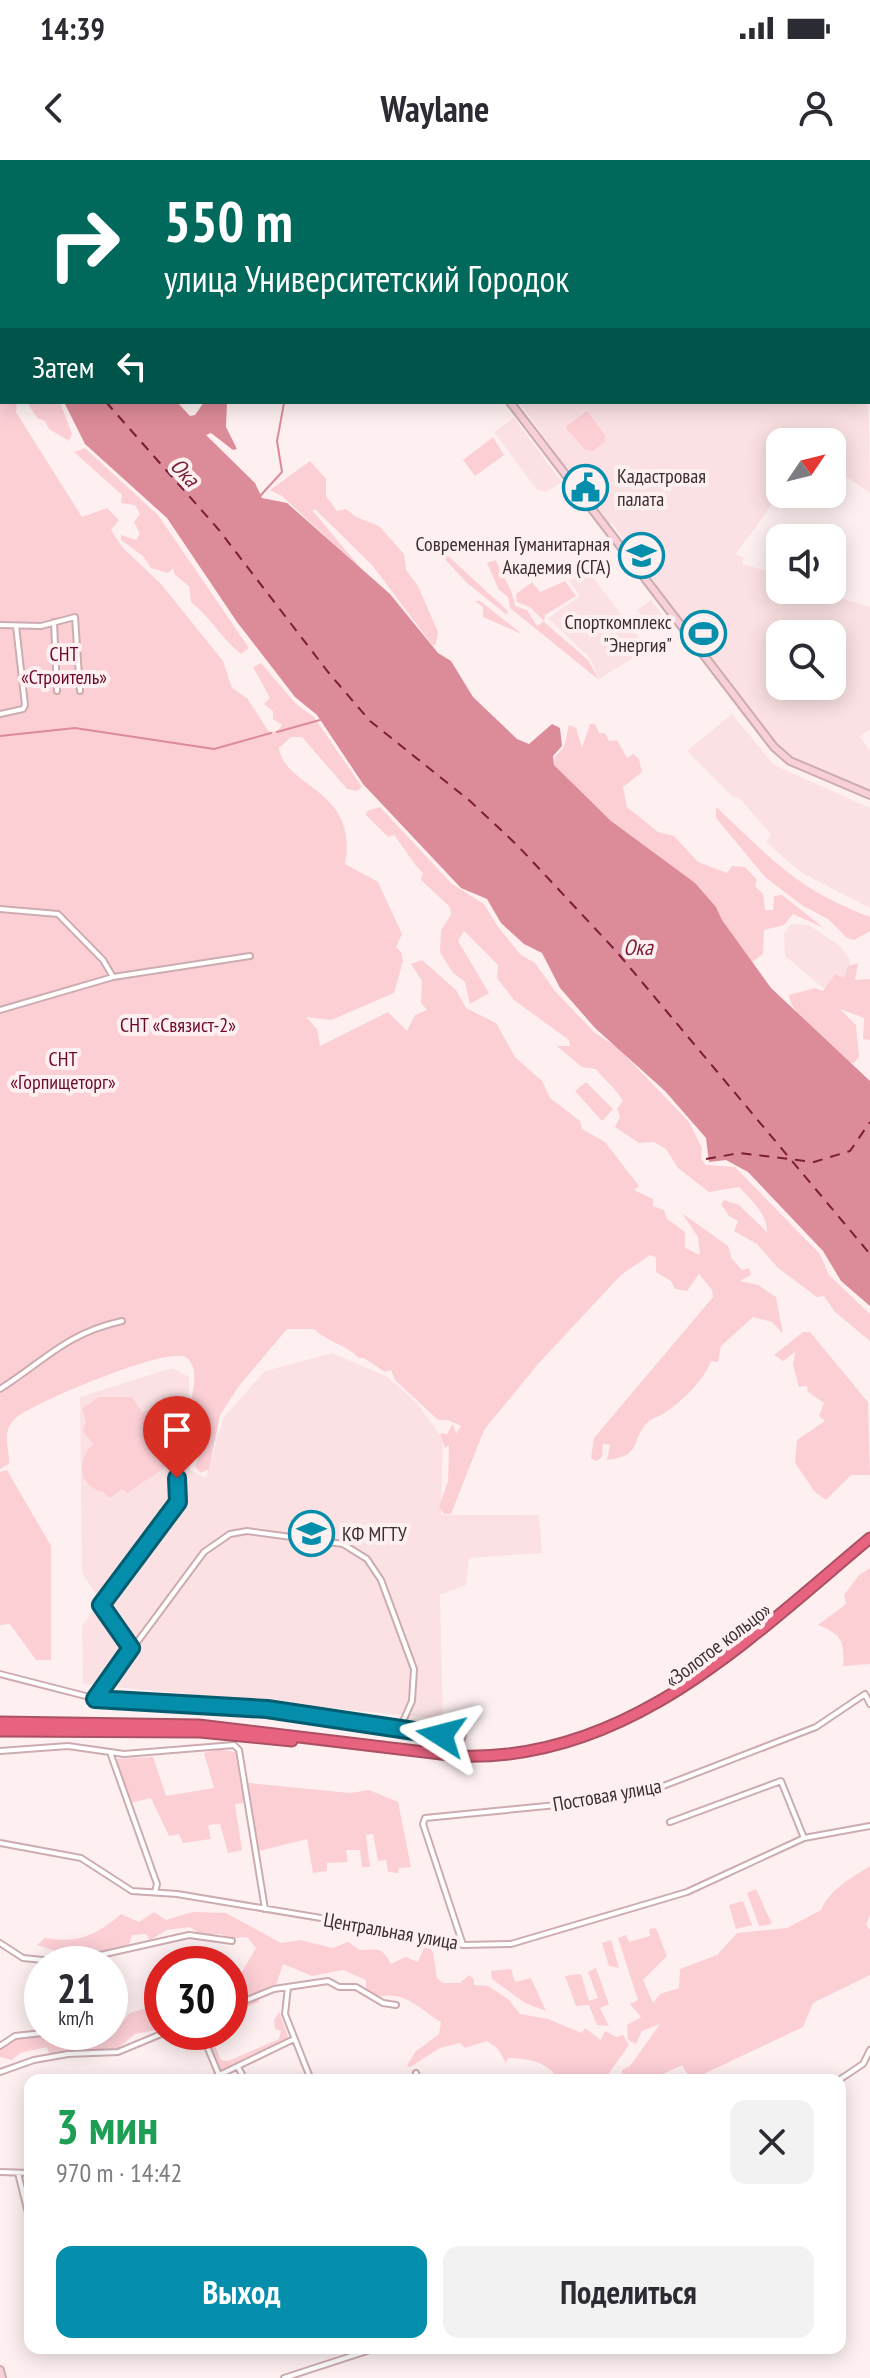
<!DOCTYPE html>
<html lang="ru">
<meta charset="utf-8">
<style>
body{margin:0;font-family:"PT Sans Narrow",sans-serif;background:#f2f2f3;color:#2b2b33;height:100vh;display:flex;flex-direction:column;font-size:30px;white-space:nowrap}
*{box-sizing:border-box;margin:0}
p{font-size:26px;color:#7c7c81}
.icon{flex:none;width:44px;height:44px;fill:none;stroke:currentColor;stroke-width:2;stroke-linecap:round;stroke-linejoin:round}
.map{position:relative;flex:1;overflow:hidden}
.drawer{position:absolute;left:24px;top:1914px;width:822px;height:280px;display:flex;flex-direction:column;background:#fff;border-radius:16px;box-shadow:0 4px 20px #0003}
.drawer>*{flex:none}
.guide{position:absolute;left:0px;top:0px;width:870px;height:244px;box-shadow:0 4px 20px #0003;background:#00695c;color:#fff;overflow:hidden}
.needle{width:52px;rotate:55deg}
.fabs{position:absolute;left:766px;top:268px;display:grid;gap:16px}
.fabs a{display:grid;place-items:center;width:80px;height:80px;border-radius:16px;background:#fff;box-shadow:0 4px 20px #0003;font-size:40px}
.speed{position:absolute;left:24px;top:1786px;display:flex;gap:16px;font-size:40px;font-weight:700;text-align:center}
.speed>*{display:grid;place-content:center;width:104px;height:104px;border-radius:50%;background:#fff;box-shadow:0 4px 20px #0003;line-height:1}
.speed small{font-size:20px;font-weight:400}
.speed .limit{border:12px solid #d22;background:#fff;color:#111}
.pin{position:absolute;display:grid;place-items:center;width:68px;height:68px;color:#fff;margin:-82px -34px;border-radius:50% 50% 50% 0;rotate:-45deg;box-shadow:0 0 8px #0007}
.pin .icon{rotate:45deg}
.me{position:absolute;width:88px;margin:-44px;rotate:279deg;stroke-linejoin:round;filter:drop-shadow(0 0 6px #0008)}
.turn{display:flex;align-items:center;gap:28px;height:168px;padding:0 32px;font-size:36px}
.turn .icon{width:104px;height:104px;stroke-width:2.5}
.turn b{display:block;font-size:56px;line-height:68px}
.then{display:flex;align-items:center;height:76px;padding:0 32px;background:#0003;gap:16px;font-size:30px}
.round{display:grid;place-items:center;flex:none;width:84px;height:84px;border-radius:16px;background:#f2f2f3}
.summary{display:flex;align-items:center;justify-content:space-between;height:136px;padding:0 32px}
h1{font-size:48px;font-weight:700;line-height:60px;color:#1e9e55}
.cta{display:flex;gap:16px;margin-top:auto;padding:16px 32px}
.cta a{flex:1;height:92px;border-radius:16px;background:#048eac;color:#fff;font-size:32px;font-weight:700;line-height:92px;text-align:center}
.cta a+a{background:#f2f2f3;color:#2b2b33}
.status{display:flex;justify-content:space-between;align-items:center;height:56px;padding:0 40px;background:#fff;direction:ltr}
.status svg{height:22px;fill:currentColor}
header{display:flex;justify-content:space-between;align-items:center;height:104px;padding:0 32px;background:#fff;font-size:36px;font-weight:700}
.map>svg:first-child{display:block}
</style>
<div class="status"><b>14:39</b><svg viewBox="0 0 49 12"><path d="M0 12V9h3v3zM5 12V6h3v6zM10 12V3h3v9zM15 12V0h3v12zM26 1h20v11H26zM47 4h2v5h-2z"/></svg></div>
<header><svg class="icon" aria-label="back" viewBox="0 0 24 24"><path d="M15 5l-7 7 7 7"/></svg>Waylane<svg class="icon" aria-label="person" viewBox="0 0 24 24"><circle cx="12" cy="8" r="4"/><path d="M4 21q1-7 8-7t8 7"/></svg></header>
<div class="map">
<svg width="870" height="2218" viewBox="0 0 870 2218">
<rect width="100%" height="100%" fill="#fef0f1"/>
<path fill="#fbe1e4" fill-rule="evenodd" d="M868 207 870 333 832 307V282H780V333L736 394 744 398 742 404 780 415V430H815L870 447V569L860 577 870 591V632L783 593 621 384 624 380 612 363 607 366 519 242H868ZM780 474H832V526H780Z
M514 258 562 322 546 332 537 330 494 272Z
M587 410 640 479 635 484 641 493 599 519 589 497 548 458 580 436 569 421Z
M651 440 667 461 653 471 637 450Z
M732 554 774 605 870 648V748L802 713 766 682 771 674 738 637H733L687 591Z
M791 764 809 765 841 787 850 800 849 816 830 828H823L785 796 784 773Z
M332 1193 388 1217 417 1243 443 1279 441 1355H539L542 1393 469 1398 466 1425 440 1435 443 1559 83 1524 82 1466 101 1441 82 1413 80 1237 172 1208 189 1217 190 1310 206 1318 224 1257 265 1211Z"/>
<path fill="#fccfd5" d="M0 206 2 242H17L16 252 82 357 107 348 119 360 111 370 123 388 161 424 223 501 232 528 247 538 269 572 277 571 282 565 273 559V551L264 544 270 538 253 507 261 503 296 544 314 557 362 627 357 631 347 629 302 577H291L279 588C285 629 359 628 345 704L378 722 402 774 396 787 401 792 403 801 394 833 331 860 306 857 317 869 320 886 388 852 407 871 415 855 427 850 421 843 422 821 411 804 422 800 456 830 466 848 496 863 515 897 542 921 550 938 580 961 582 969 605 982 639 1026 634 1030 653 1039V1046L664 1050 667 1059 685 1072V1088L700 1095 698 1077 682 1053 728 1086 732 1099 742 1110 749 1108 751 1115 740 1121 758 1125 776 1137 783 1174 772 1162 753 1157 721 1186 718 1202 711 1201C703 1222 684 1239 666 1252 661 1256 654 1257 649 1261 630 1277 645 1296 607 1300L610 1285 603 1284 602 1297 596 1301 591 1298 594 1278 713 1137 712 1130 699 1114 687 1131 675 1129 671 1121 656 1112V1097L650 1095 621 1115 538 1204 484 1270 451 1354H444L439 1347 448 1321 449 1285 445 1288 440 1273 447 1274 453 1264 456 1274 461 1266 448 1260H438L395 1220 391 1210 385 1212 364 1198H359C346 1185 328 1182 314 1169H287L239 1226 220 1255 209 1309 200 1313 195 1306 198 1299C194 1285 190 1272 189 1257 188 1240 203 1213 187 1198 172 1184 33 1243 16 1258 0 1272 10 1288 9 1304L0 1309Z
M27 242H60L72 274 69 281 49 269 45 261 37 258Z
M587 251 605 275V282L592 291 584 289 565 267Z
M493 277 504 295 475 316 463 300Z
M85 288 158 355 249 488 241 494C222 479 210 457 191 442L189 426 175 415 173 408 168 413 151 408 143 396 121 380V375L136 380 140 374 134 362 140 354 135 345 121 343 122 335 74 292Z
M310 301 326 319V336L337 351 346 349 356 357 379 366 404 394 406 410 418 426 438 472 436 484 433 486 372 405 316 350H312L363 411 282 336 270 330Z
M440 394 448 396 508 451 507 455 467 423Z
M496 400C501 416 514 430 515 446L527 450 537 466 544 461 530 447 517 442 516 434 532 422 540 432 565 421 576 436 545 455 544 462 588 500 599 520 510 448 508 437 499 430 487 403Z
M475 441H480L522 474 483 457V447Z
M590 564H595L599 573H605L609 581 617 580 627 598 633 594 639 599 642 612 623 627 627 647 658 672 674 676 698 702 727 713 732 706 745 707 757 720 755 726 763 734 765 750H773L774 736 782 735 824 768 793 754 784 765 764 770 763 794 752 802 722 760 716 747 611 661 554 605 555 597 564 587 569 565 576 568 582 588Z
M380 647 452 724 484 744 498 767 521 795 535 803 555 831 594 872 618 888 689 962 702 988 701 999 706 1005 735 1007 820 1094 829 1115 870 1154V1181L835 1152 824 1136 817 1137 778 1108 757 1084 734 1071 738 1061 729 1056 721 1044 724 1040 739 1045 767 1072C767 1053 751 1040 739 1027L709 1032 678 1008 666 989 654 982 639 983 615 967 620 957 617 949 623 941C616 928 605 921 596 909L582 907 557 886H570L569 880 514 840 497 818 498 805 464 771 458 781 489 833 470 844 465 822 453 813 440 792 441 770 451 755 450 747 421 720 423 713C411 702 405 688 394 675L388 677 366 655 367 651Z
M716 647C772 699 796 729 870 757V771L854 780 847 778 828 759 803 746 765 717 716 658Z
M858 803 855 820 870 819V880L863 879 864 858 840 849 856 865 859 897 854 903 848 902C832 887 790 855 789 835L815 828 823 831 835 814 844 818 848 806Z
M586 922 613 949 602 961 575 931Z
M803 1172H810L868 1242 870 1315H851L826 1340 815 1332 795 1303 797 1280 825 1261 819 1256 824 1243 808 1232 807 1226 799 1227 793 1205 795 1192 783 1201 774 1195Z
M99 1237H132L142 1252C159 1248 171 1254 179 1270L178 1283 170 1297 173 1302 127 1333 123 1329 109 1338C104 1330 99 1333 92 1327 76 1315 81 1296 93 1284L83 1271 86 1262 82 1249Z
M7 1310 51 1386V1500H36L10 1464 0 1465V1312Z
M870 1408V1504L843 1506C845 1481 841 1474 818 1465L846 1444 844 1435 859 1415Z
M218 1589 235 1592 244 1643 235 1644 242 1690 228 1693 220 1664 208 1665 211 1679 183 1683 179 1674 169 1676 151 1638 130 1643 114 1599 153 1597 166 1636 214 1628 204 1593Z
M248 1623 350 1633 369 1630 398 1642 411 1707 399 1708 398 1713 388 1712 386 1700 378 1701 373 1674 366 1675 370 1707H362L360 1690H346L348 1702 327 1703V1711L313 1713 307 1679 259 1691 246 1627Z
M870 1706V1756L866 1765 870 1770V1815L813 1843 803 1867 691 1920 682 1905 650 1920H622V1910L630 1906 660 1864 642 1871 636 1884 628 1880 627 1865 641 1857 630 1844 638 1840 618 1778 626 1775 629 1782 650 1776 649 1769 656 1768 667 1796 643 1820 653 1843 660 1834 679 1828 680 1809 717 1795 737 1773 787 1768 821 1750C830 1729 851 1718 870 1706Z
M756 1729 772 1764 759 1766 747 1733Z
M743 1741 752 1765 736 1769 729 1745Z
M154 1752 166 1760 192 1752 226 1753 281 1783 300 1780 333 1788 348 1782 360 1790C376 1790 382 1785 391 1804L405 1797 418 1802 426 1783 433 1792 437 1818 443 1823H460L469 1815 474 1819V1825L488 1826 508 1839 520 1854 548 1859 582 1873 585 1868 601 1880 605 1871 616 1877 623 1875 629 1885 604 1920H558C550 1902 526 1898 508 1898L506 1903 498 1889 487 1881 465 1888 460 1883 440 1888 410 1907 407 1906 415 1892 439 1874 441 1862C419 1849 405 1830 378 1837L366 1830V1820L343 1810 312 1816 283 1804 276 1825 260 1831 259 1842 230 1853 236 1822 256 1788 247 1777 227 1779 222 1774H200L190 1767 167 1770 150 1780 146 1774 132 1775 129 1785 88 1793 81 1786 61 1793 37 1785 45 1778C77 1784 97 1775 121 1754L139 1762Z
M611 1780 619 1808 609 1806 602 1783Z
M596 1808 609 1844 600 1848 609 1866 597 1865 589 1845 576 1846 565 1816 581 1814 589 1841 598 1838 588 1812Z
M511 1809 515 1822 531 1818 546 1851 525 1843 492 1819 491 1811Z
M162 1843V1869L135 1874 118 1888 49 1894 47 1887 20 1893 12 1900 0 1897V1888C28 1865 79 1874 112 1872L130 1853Z
M279 1852 289 1879 220 1913 203 1872H209L221 1900 228 1901 279 1879 281 1871 275 1869 274 1860Z"/>
<path fill="#dc8b98" d="M64 242H177L190 256 195 255 204 242H227L226 267 237 289 233 290 211 273 206 275 255 323 262 338 287 343 390 434 438 493 451 501 473 537 517 579 529 584 552 564 560 568 562 586 553 596 554 605 611 661 695 723 716 747 722 760 771 828 870 921V1146L841 1121 823 1091 748 1012 726 1000 709 1002 706 978 665 931 595 868 560 828 542 793 524 784 501 763 487 739 461 728 363 624 317 555 295 537 237 462 167 358 85 284Z"/>
<g fill="none" stroke-linecap="round" stroke-linejoin="round">
<path stroke="#dc8b98" stroke-width="2" d="M694 2 700 0
M260 336 282 312 277 281 284 243
M277 572 320 560
M0 576 75 568 214 589 271 573"/>
<path stroke="#7c1c37" stroke-width="2" stroke-dasharray="10 8" stroke-linecap="butt" d="M0 145 2 147
M106 242 219 370 328 512 370 561 470 641 518 686 616 791 870 1094
M706 999 740 993 814 1002 850 991 870 962"/>
<defs>
<path id="street" d="M198 2 200 0
M344 2 346 0
M868 157 870 159
M54 462 57 531
M0 465 41 466 75 457 80 531
M0 554 23 549 25 545 16 466
M0 749 58 754 103 800 113 817
M0 850 113 817 250 796
M0 1229C47 1199 65 1174 122 1161
M131 1488 101 1445 178 1342 177 1318
M0 1514 105 1541 267 1549 441 1575 458 1581 462 1579 464 1569 456 1564 452 1565 449 1577
M95 1539 204 1392 230 1374 247 1371 343 1384 367 1399 381 1420 414 1509 412 1541 400 1568
M0 1591 68 1586 124 1594 234 1585 239 1590 265 1749
M111 1595 157 1724 155 1732
M670 1662 781 1621 804 1678
M0 1683 81 1698 132 1731 177 1734 423 1775 463 1785 511 1784 687 1732 804 1678 870 1666
M0 1783 23 1798 53 1801 87 1798 189 1775 232 1781
M463 1785 423 1664 425 1658 557 1645 658 1628 816 1567 865 1534 870 1544
M288 1827 285 1854 311 1920
M230 1847 274 1829 328 1821 339 1827H356L383 1843 396 1845
M201 1872 219 1915
M0 1886 15 1876 52 1872
M238 1907 245 1920
M0 1912 34 1900 68 1894 118 1892 166 1872
M416 1913 419 1920
M209 1920 294 1879
M839 1920 863 1904 870 1890
M0 2012 30 2013
M18 2013 30 2061
M284 2218 376 2188"/>
<path id="secondary" d="M327 0 328 2
M574 0 577 2
M515 2 516 0
M531 2 533 0
M657 2 658 0
M820 2 821 0
M510 242 774 587 790 601 870 635
M0 2210 2 2218"/>
<path id="highway" d="M0 1562 199 1565 458 1596C627 1603 750 1478 870 1378
M0 1571 200 1572 292 1581"/>
</defs>
<use href="#street" stroke="#cdacb0" stroke-width="8"/>
<use href="#secondary" stroke="#cdacb0" stroke-width="10"/>
<use href="#highway" stroke="#ac5164" stroke-width="13"/>
<use href="#street" stroke="#fff" stroke-width="4"/>
<use href="#secondary" stroke="#f8d0d9" stroke-width="6"/>
<use href="#highway" stroke="#e7637f" stroke-width="9"/>
</g>
<g fill="none" stroke-linecap="round" stroke-linejoin="round">
<defs>
<path id="route" d="M177 1318 178 1342 101 1445 131 1488 95 1539 267 1549 441 1575"/>
</defs>
<use href="#route" stroke="#035c70" stroke-width="20"/>
<use href="#route" stroke="#048eac" stroke-width="14"/>
</g>
<defs>
<symbol id="civic-ring" viewBox="-11 -11 22 22"><circle r="9.5" fill="#fef0f1" stroke="#048eac" stroke-width="1.5"/><path d="M-.6-6.5H3V-4.5H.6V-3L4-1V1h2V6H-6V1h2V-1L-.6-3ZM-1.2 2.5V6h2.4V2.5Z" fill="#048eac"/></symbol>
<symbol id="university-ring" viewBox="-11 -11 22 22"><circle r="9.5" fill="#fef0f1" stroke="#048eac" stroke-width="1.5"/><path d="M0-5L7-2L0 1L-7-2ZM-4 1L0 2.5L4 1V4Q0 6-4 4Z" fill="#048eac"/></symbol>
<symbol id="stadium-ring" viewBox="-11 -11 22 22"><circle r="9.5" fill="#fef0f1" stroke="#048eac" stroke-width="1.5"/><path d="M0-5a6.5 5 0 1 0 0 10a6.5 5 0 1 0 0-10ZM-3.5-1.8h7v3.6h-7Z" fill="#048eac"/></symbol>
</defs>
<g fill-rule="evenodd">
<use href="#civic-ring" x="560" y="302" width="51" height="51"/>
<use href="#university-ring" x="616" y="370" width="51" height="51"/>
<use href="#stadium-ring" x="678" y="448" width="51" height="51"/>
<use href="#university-ring" x="286" y="1348" width="51" height="51"/>
</g>
<g text-anchor="middle" stroke-width="8" stroke-linejoin="round" paint-order="stroke">
<g font-size="20" fill="#3d2f31" stroke="#fef0f1" text-anchor="start">
<text x="617" y="323">Кадастровая<tspan x="617" dy="23">палата</tspan></text>
<text x="610" y="391" text-anchor="end">Современная Гуманитарная<tspan x="610" dy="23">Академия (СГА)</tspan></text>
<text x="672" y="469" text-anchor="end">Спорткомплекс<tspan x="672" dy="23">"Энергия"</tspan></text>
<text x="342" y="1381">КФ МГТУ</text>
</g>
<g font-size="20" fill="#6c082a" stroke="#fef0f1">
<text x="64" y="501">СНТ<tspan x="64" dy="23">«Строитель»</tspan></text>
<text x="178" y="872">СНТ «Связист-2»</text>
<text x="63" y="906">СНТ<tspan x="63" dy="23">«Горпищеторг»</tspan></text>
</g>
<g font-size="20" fill="#3d2f31" stroke="#fef0f1">
<text transform="translate(718 1485) rotate(-37)" y="7">«Золотое кольцо»</text>
<text transform="translate(607 1635) rotate(-10)" y="7">Постовая улица</text>
<text transform="translate(391 1771) rotate(10)" y="7">Центральная улица</text>
</g>
<g font-size="22" font-style="italic" fill="#7c1c37" stroke="#fef0f1">
<text transform="translate(185 312) rotate(47)" y="8">Ока</text>
<text x="638" y="795">Ока</text>
</g>
</g>
</svg>
<div class="fabs">
<a><svg class="needle" viewBox="-14 -14 28 28"><path d="M0-13l5 13h-10z" fill="#e53935"/><path d="M0 13l5-13h-10z" fill="#7c7c81"/></svg></a>
<a><svg class="icon" aria-label="sound" viewBox="0 0 24 24"><path d="M4 9h4l5-4v14l-5-4H4zM17 9q2 3 0 6"/></svg></a>
<a><svg class="icon" aria-label="search" viewBox="0 0 24 24"><circle cx="10" cy="10" r="6"/><path d="M15 15l6 6"/></svg></a>
</div>
<div class="speed"><div>21<small>km/h</small></div><div class="limit">30</div></div>
<div class="pin" style="left:177px;top:1318px;background:#d93025"><svg class="icon" aria-label="arrive" viewBox="0 0 24 24"><path d="M6 21V4h12l-3 4 3 4H6"/></svg></div>
<svg class="me" style="left:441px;top:1575px" viewBox="-20 -20 40 40"><path d="M0-17L14 15 0 8-14 15z" fill="#048eac" stroke="#fff" stroke-width="4"/></svg>
<div class="guide">
<div class="turn"><svg class="icon" aria-label="right" viewBox="0 0 24 24"><path d="M7 20v-9h11M14 6l5 5-5 5"/></svg><div><b>550 m</b>улица Университетский Городок</div></div>
<div class="then">Затем<svg class="icon" aria-label="left" viewBox="0 0 24 24"><path d="M17 20v-9H6M10 6l-5 5 5 5"/></svg></div>
</div>
<section class="drawer">
<div class="summary"><div><h1>3 мин</h1><p>970 m · 14:42</p></div><a class="round"><svg class="icon" aria-label="close" viewBox="0 0 24 24"><path d="M6 6l12 12M18 6L6 18"/></svg></a></div>
<div class="cta"><a>Выход</a><a>Поделиться</a></div>
</section>
</div>
